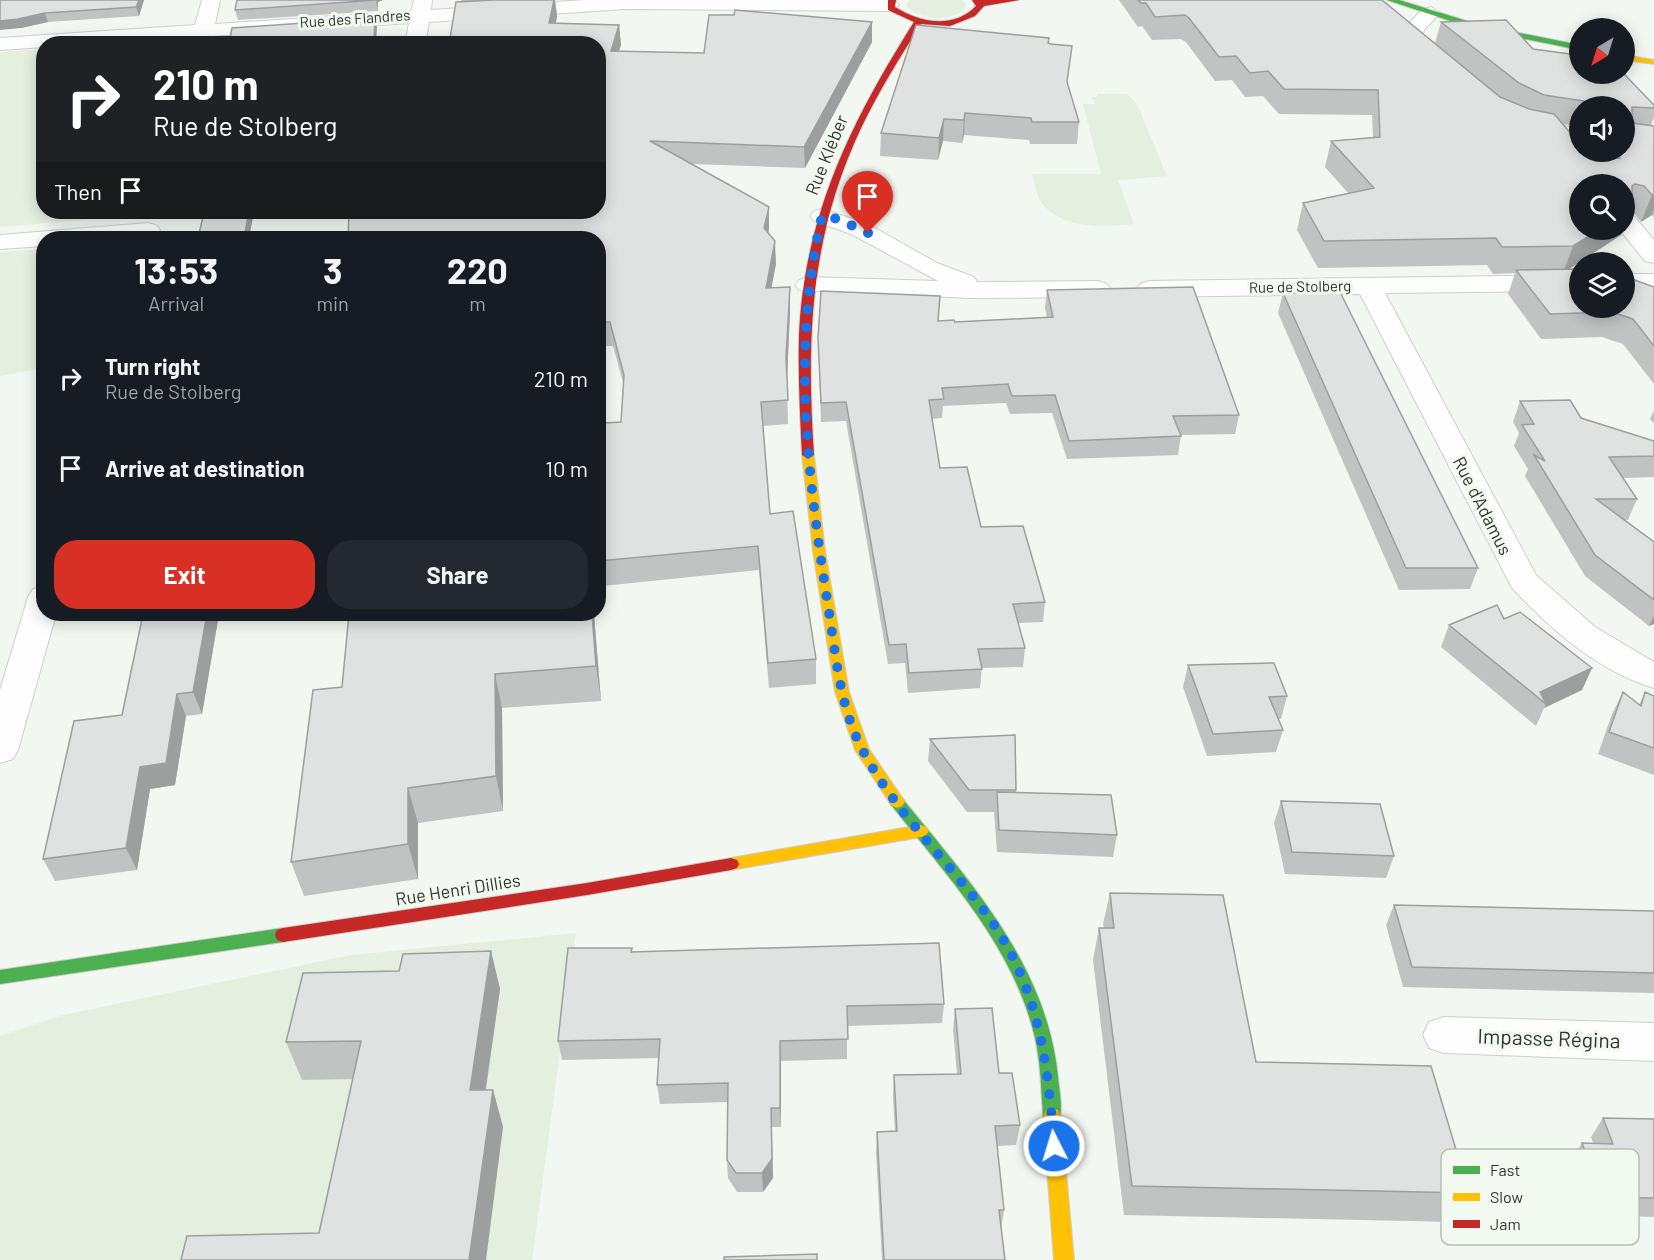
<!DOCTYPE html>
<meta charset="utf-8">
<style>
body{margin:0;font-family:Barlow,sans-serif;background:#242831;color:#f1f3f6;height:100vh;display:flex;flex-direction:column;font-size:22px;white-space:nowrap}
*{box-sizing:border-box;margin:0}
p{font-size:20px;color:#9ea1a6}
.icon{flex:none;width:33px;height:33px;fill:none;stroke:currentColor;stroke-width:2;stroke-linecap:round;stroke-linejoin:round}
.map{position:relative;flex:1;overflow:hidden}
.sheet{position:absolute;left:36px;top:231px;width:570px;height:390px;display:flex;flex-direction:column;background:#171b24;border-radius:24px;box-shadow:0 3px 15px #0003}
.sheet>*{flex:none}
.top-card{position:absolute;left:36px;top:36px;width:570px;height:183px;border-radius:24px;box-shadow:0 3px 15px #0003;background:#202124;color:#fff;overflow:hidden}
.needle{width:39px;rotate:218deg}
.controls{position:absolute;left:1569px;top:18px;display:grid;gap:12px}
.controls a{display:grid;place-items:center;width:66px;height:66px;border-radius:50%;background:#171b24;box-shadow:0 3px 15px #0003;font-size:30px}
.pin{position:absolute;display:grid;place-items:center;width:51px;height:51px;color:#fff;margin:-62px -26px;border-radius:50% 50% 50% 0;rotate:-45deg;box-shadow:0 0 6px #0007}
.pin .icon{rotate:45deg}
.me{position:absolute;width:66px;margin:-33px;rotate:355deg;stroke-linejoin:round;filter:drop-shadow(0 0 4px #0008)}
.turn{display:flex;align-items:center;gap:21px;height:126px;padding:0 18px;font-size:27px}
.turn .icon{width:78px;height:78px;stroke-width:2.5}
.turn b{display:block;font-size:42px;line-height:51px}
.then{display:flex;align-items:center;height:57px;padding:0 18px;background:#0003;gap:12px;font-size:22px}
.eta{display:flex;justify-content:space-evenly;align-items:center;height:102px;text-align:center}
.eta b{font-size:36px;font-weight:700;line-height:42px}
.primary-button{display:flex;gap:12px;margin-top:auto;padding:12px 18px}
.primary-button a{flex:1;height:69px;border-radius:24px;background:#d93025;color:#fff;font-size:24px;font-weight:700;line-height:69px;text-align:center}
.primary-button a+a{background:#242831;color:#f1f3f6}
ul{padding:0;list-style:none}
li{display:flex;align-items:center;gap:18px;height:90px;padding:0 18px}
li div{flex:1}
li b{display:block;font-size:22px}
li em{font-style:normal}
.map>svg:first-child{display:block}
</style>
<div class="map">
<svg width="1654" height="1260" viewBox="0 0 1654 1260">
<rect width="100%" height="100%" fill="#f3f7f1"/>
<path fill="#e4efdf" d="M909 0H962L966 6C957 23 916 21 906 5Z
M43 49 44 212H91L86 220 0 227V52Z
M1097 94H1127L1137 104 1167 176 1118 180 1134 224C1104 227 1062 230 1041 202 1036 195 1035 183 1032 174H1101L1083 104H1095L1092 97H1097Z
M43 249V368L0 376V252Z
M576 933 532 1260H0V1036L63 1015 351 955Z"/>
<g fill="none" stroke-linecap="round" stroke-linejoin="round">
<defs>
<path id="street" d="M202 0H220L215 24 411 11 414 0H432L431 10 585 0H893L899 5 890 11 625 9 429 22 425 44H405L409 23 212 36 210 44H190L192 37 97 44H44V47L0 50V38L195 25Z
M1431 7 1440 13 1424 30 1422 36 1446 60 1443 64C1427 68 1411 50 1402 37 1407 24 1417 11 1431 7Z
M1528 120 1580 129V142L1520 131 1517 126 1520 121Z
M822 209 868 224 937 263 974 277 977 282 1098 281 1107 284 1111 289 1107 294 1098 297 971 298 799 290 795 285 799 280 808 277 938 281 851 234 814 221 810 216 814 211Z
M1624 212 1632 214 1654 240V263L1645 261 1620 230H1624Z
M148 223 156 225 160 230 156 235 132 238H44V246L0 249V235Z
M1624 274H1654V290H1624Z
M1580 275V291L1385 293 1536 575 1595 627 1654 662V688C1599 672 1550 629 1512 588L1360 294 1149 297 1140 294 1136 289 1140 284 1149 281Z
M44 586V614H56L18 750 13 759 0 763V690L28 597 33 589Z
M1444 1017 1654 1023V1061L1444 1053 1429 1048 1423 1035 1429 1022Z"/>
<path id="fast" d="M1387 0H1399L1480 25 1580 45V50L1475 29Z
M897 796 902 798C970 882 1047 965 1058 1077 1059 1090 1064 1109 1058 1122L1052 1124 1046 1122 1043 1116C1041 1090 1041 1064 1035 1038 1014 947 948 877 892 806L889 802 892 798Z
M283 928 289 930 291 935 289 940 283 942 0 984V970Z"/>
<path id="slow" d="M1624 55 1654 60V64L1624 60Z
M808 451 814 455 825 551 849 692 869 749 905 802 902 806 897 808 892 806 855 750 835 692 813 551 802 455Z
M921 825 926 827 929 831 926 835 921 837 731 870 725 868 723 864 725 860 731 858Z
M1052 1108 1058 1110 1061 1116 1074 1260H1054L1043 1116 1046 1110Z"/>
<path id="jam" d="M888 0H896L895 7C920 23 954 29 976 6L972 0H1019L984 6 975 16 950 26 921 24C900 57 879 91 862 126 810 235 806 337 814 455L808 459 802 455C800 415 798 376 799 336 804 216 851 122 914 22L888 10Z
M731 858 737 860 739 864 737 868 731 870 587 895 283 942 277 940 275 935 277 930 283 928 587 883Z"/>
</defs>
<use href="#street" stroke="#cccfcb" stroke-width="2"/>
<use href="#fast" stroke="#cccfcb" stroke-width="2"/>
<use href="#slow" stroke="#cccfcb" stroke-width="2"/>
<use href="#jam" stroke="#cccfcb" stroke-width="2"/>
<use href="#street" fill="#fdfefd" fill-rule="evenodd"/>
<use href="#fast" fill="#4caf50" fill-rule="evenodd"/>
<use href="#slow" fill="#ffc107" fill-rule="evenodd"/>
<use href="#jam" fill="#c62828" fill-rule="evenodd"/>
</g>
<path fill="#c1c2c2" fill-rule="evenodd" d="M0 0H144L139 16 48 22 21 28Z
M238 0H383L378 2V11L238 20 235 10Z
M461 0H555L557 16 556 23 619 25 621 45 619 51 704 53 872 42 805 168 692 164 769 230 768 233 776 264 771 287H790V310L787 377 788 424 763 426 770 514 816 659V684L769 688 759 570 602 586 599 561 605 495 621 422 624 386 613 346H598V212L461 2Z
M1119 0H1382L1435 43 1441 22 1573 61 1595 76 1654 105V117L1651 125 1654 126V217L1652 215 1641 222 1634 213 1630 212 1621 235 1569 269 1654 287V384L1623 344 1602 337 1541 339 1508 294 1515 273 1493 274 1487 265 1318 268 1297 230 1303 203 1348 193 1325 167 1331 141 1373 138 1372 115 1279 114 1263 96 1245 97 1232 80 1215 81 1186 42 1181 39 1152 40 1142 26 1138 27ZM1580 106H1624V152H1580L1563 124 1580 127Z
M1051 44 1072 46 1067 84 1079 122 1077 144H1030L1029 140 964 135 962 143 943 141 938 160 880 156 881 133Z
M1047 290 1239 415 1235 434 1181 435 1178 455 1067 459 1052 413 1010 414 1006 403 943 406 942 418 932 419 940 468 981 527 1045 602 1043 622 1018 623 1025 648 1023 667 982 668 980 688 908 693 905 663 888 664 846 421 821 422 818 338 955 322 1047 317 1045 308Z
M1283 293 1478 568 1470 589 1399 590 1278 313Z
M1520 401 1581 418 1654 441V477L1623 478 1637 499 1628 520H1624L1654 542V624L1649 626 1585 576 1525 476 1528 469 1514 446 1519 433 1513 422Z
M1654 410V423L1650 419Z
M219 614 202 714 186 716 175 785 150 789 137 870 55 881 43 859 122 715Z
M594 614 601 701 502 708 503 811 418 823V879L304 896 291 862 342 687Z
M1504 619 1592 668 1582 690 1544 708 1536 726 1441 647 1449 625Z
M1188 665 1287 696 1281 719H1278L1283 730 1276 752 1207 756 1183 687Z
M1623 692 1639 705 1645 692 1654 696V775L1598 754 1612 714Z
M1015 735 1016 792 1117 835 1113 857 997 852 994 812H967L928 761 930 739Z
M1281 801 1394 856 1386 878 1285 874 1274 823Z
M1110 893 1256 1062 1469 1193 1452 1222 1124 1215 1093 960 1099 928H1104L1103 924Z
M1394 905 1654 911V993L1403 987 1386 925Z
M632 948V952L944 1004 942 1023 847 1026V1059L781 1061V1127H772L773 1178 763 1192H737L728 1178 727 1160 728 1102 660 1104 657 1085 659 1058 562 1060 558 1041Z
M491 951 500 989 486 1090H493L503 1127 319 1233 353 1079 302 1080 286 1042 399 971Z
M955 1009 999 1073 1020 1125 1016 1145 997 1146 1004 1210 1001 1229 1005 1260H882L876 1152 877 1132H895L893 1096 894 1075 957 1074 953 1030Z
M1603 1118 1654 1119V1217L1589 1215 1570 1161 1582 1143H1593L1591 1137Z"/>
<path fill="#9d9e9e" d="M139 0H144L139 16 136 7Z
M376 0H383L378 2V11Z
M554 0H555L557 16 552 43 549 23Z
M45 13 48 22 21 28 0 30V21Z
M375 18 377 27 376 44H374Z
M872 22V42L805 168 804 147Z
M619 25 621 45 613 71 611 51Z
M965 113 964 135 962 143 964 120Z
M944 119 943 141 938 160 939 138Z
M1654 194V209L1652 215 1641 222 1652 195Z
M1632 201 1628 210 1631 208 1624 226V212L1628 203Z
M769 207V230L765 250 764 228Z
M249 212H254L249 238H244Z
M1599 230H1623L1621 235 1563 273 1573 246Z
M775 241 776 264 767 311 766 288Z
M790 287V310L787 381 786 357Z
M207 614H219L202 714 193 692Z
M592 614H594L601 701 596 666Z
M1654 615V624L1649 626Z
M1592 668 1582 690 1544 708 1546 704 1540 692Z
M495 674 502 708 503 811 496 776Z
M177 694 186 716 175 785 150 789 137 870 126 848 140 767Z
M408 788 418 823V879L408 844Z
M491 951 500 989 480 1127 470 1090Z
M780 1041 781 1061V1127L780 1108Z
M493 1090 503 1127 486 1260H469Z
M771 1108 773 1178 763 1192 762 1173Z"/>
<path fill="#e0e1e1" stroke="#9d9e9e" stroke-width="1.5" d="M0 0H139L136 7 45 13 18 19 0 21Z
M237 0H376L235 10Z
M494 0H554L549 23 619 25 611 51 704 53 709 15H734L735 10 872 22 804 147 650 141 769 207 764 228 775 241 766 288 790 287 786 357 788 400 761 402 770 514 793 511 816 659 768 663 758 546 599 561 600 495H605V423L621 422 624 375 610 322H598V238H348L349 212H598V44H449L456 2Z
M1138 0H1382L1500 97 1529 109 1554 114 1580 144V152H1586L1593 159 1620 158 1614 152H1624V106H1591L1590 102 1544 95 1519 83 1441 22 1506 20 1533 49 1570 54 1573 61H1580V74H1594L1595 76 1608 74H1624L1654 105V108L1632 107V123L1654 126V194L1652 195 1644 186 1635 184 1632 186V201L1628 203 1631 208 1624 213V184H1580V230H1599L1573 246 1502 247 1496 238 1324 241 1303 203 1374 188 1331 141 1380 137 1378 90 1284 89 1268 71 1250 73 1236 56 1219 57 1189 18 1185 15 1155 17 1146 3H1141Z
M375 18 374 42 360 44H229L232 28Z
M916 25 1049 38 1048 43 1051 44 1072 46 1067 82 1079 122H1032L1031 118 965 113 964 120 944 119 939 138 881 133Z
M204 212H249L244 238H198Z
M1580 269V308H1624V276L1654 287V346L1633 319 1612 312 1550 314 1516 270Z
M1193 287 1239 415 1173 416 1181 436 1069 441 1055 395 1012 396 1008 384 942 388 944 399 929 400 940 468 967 467 981 527 1023 526 1045 602 1013 604 1025 648 978 649 982 669 909 673 906 644 889 645 846 402 821 403 818 338 821 291 940 296 938 321 954 320 955 322 1053 317 1047 290Z
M1340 292 1478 568H1406L1283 293Z
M1570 400 1581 418 1654 441V456L1609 457 1637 499H1596L1654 542V600L1595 555 1534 455 1545 461 1522 425 1534 424 1520 401Z
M1497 605 1504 619 1520 612 1592 668 1540 692 1546 704 1449 625Z
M143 614H207L193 692 177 694 166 763 140 767 126 848 43 859 74 721 122 715Z
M349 614H592L596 666 495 674 496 776 408 788V844L291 862 313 690 342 687Z
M1274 663 1287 696 1269 697 1283 730 1213 734 1188 665Z
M1623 692 1641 706 1645 692 1654 696V748L1609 732Z
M1015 735 1016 790H969L930 739Z
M997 792 1111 795 1117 835 999 830Z
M1281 801 1380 804 1394 856 1292 852Z
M1110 893 1223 895 1256 1062 1431 1066 1469 1193 1132 1186 1099 928H1114Z
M1394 905 1654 911V973L1412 967Z
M939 943 944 1004 847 1006 848 1039 780 1041V1108H771L772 1159 762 1173H736L727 1160 728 1083 657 1085 660 1039 558 1041 568 948H632L631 952Z
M491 951 470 1090H493L469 1260H181L187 1236 319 1233 361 1041 286 1042 303 973 399 971 403 954Z
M992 1008 999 1073H1012L1020 1125 995 1126 1004 1210H999L1005 1260H884L877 1132 897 1131 894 1075 961 1074 955 1009Z
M1603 1118 1654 1119V1198L1602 1197 1582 1143 1613 1144Z
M817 1254V1260H724V1257Z"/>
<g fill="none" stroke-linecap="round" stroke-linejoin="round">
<path stroke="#1a73e8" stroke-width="10" stroke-dasharray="0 18" d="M868 233 838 219 822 216C791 349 808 479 829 612 836 657 840 706 861 747 893 811 949 861 990 919 1039 989 1048 1063 1054 1146"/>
</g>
<g text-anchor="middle" stroke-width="6" stroke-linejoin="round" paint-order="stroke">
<g font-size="15" fill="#313430" stroke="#f2f9ef">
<text transform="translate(355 19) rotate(-4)" y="5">Rue des Flandres</text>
<text transform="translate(1300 287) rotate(-1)" y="5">Rue de Stolberg</text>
</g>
<g font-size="18" fill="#313430" stroke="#f2f9ef">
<text transform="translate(827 155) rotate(-68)" y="6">Rue Kléber</text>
<text transform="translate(1482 506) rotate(63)" y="6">Rue d'Adamus</text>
<text transform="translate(458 890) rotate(-9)" y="6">Rue Henri Dillies</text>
</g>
<g font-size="21" fill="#313430" stroke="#f2f9ef">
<text transform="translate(1549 1039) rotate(2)" y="7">Impasse Régina</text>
</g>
</g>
<rect x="1441" y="1149" width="198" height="96" rx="9" fill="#f2f9ef" stroke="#b8beb6" stroke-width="1.5"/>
<rect x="1453" y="1166" width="27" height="8" fill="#4caf50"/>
<rect x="1453" y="1193" width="27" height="8" fill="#ffc107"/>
<rect x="1453" y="1220" width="27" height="8" fill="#c62828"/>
<g font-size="16" fill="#313430">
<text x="1490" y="1176">Fast</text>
<text x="1490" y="1203">Slow</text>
<text x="1490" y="1230">Jam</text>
</g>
</svg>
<div class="controls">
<a><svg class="needle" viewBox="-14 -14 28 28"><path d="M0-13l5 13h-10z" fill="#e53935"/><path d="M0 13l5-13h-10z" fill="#9ea1a6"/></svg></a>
<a><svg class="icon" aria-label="sound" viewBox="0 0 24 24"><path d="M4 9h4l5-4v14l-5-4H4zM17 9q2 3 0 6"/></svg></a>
<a><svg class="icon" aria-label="search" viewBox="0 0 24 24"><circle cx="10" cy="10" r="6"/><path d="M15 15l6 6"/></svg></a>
<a><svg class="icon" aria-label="layers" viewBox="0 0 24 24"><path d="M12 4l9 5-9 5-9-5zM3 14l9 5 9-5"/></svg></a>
</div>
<div class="pin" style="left:868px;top:233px;background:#d93025"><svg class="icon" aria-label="arrive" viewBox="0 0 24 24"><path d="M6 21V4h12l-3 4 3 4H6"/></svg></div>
<svg class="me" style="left:1054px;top:1146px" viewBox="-20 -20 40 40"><circle r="17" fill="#1a73e8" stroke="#fff" stroke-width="3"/><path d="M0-11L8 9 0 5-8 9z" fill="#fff"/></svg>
<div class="top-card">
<div class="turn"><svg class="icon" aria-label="right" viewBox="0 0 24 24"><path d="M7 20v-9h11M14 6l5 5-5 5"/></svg><div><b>210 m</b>Rue de Stolberg</div></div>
<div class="then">Then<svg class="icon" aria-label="arrive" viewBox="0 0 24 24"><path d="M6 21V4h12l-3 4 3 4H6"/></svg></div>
</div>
<section class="sheet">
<div class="eta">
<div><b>13:53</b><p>Arrival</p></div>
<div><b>3</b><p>min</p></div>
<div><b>220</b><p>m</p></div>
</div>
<ul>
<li><svg class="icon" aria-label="right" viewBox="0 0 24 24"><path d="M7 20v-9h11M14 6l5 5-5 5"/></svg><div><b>Turn right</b><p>Rue de Stolberg</p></div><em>210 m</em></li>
<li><svg class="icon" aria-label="arrive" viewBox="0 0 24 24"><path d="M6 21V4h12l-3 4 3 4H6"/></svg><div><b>Arrive at destination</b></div><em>10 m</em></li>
</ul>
<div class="primary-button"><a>Exit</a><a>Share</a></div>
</section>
</div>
